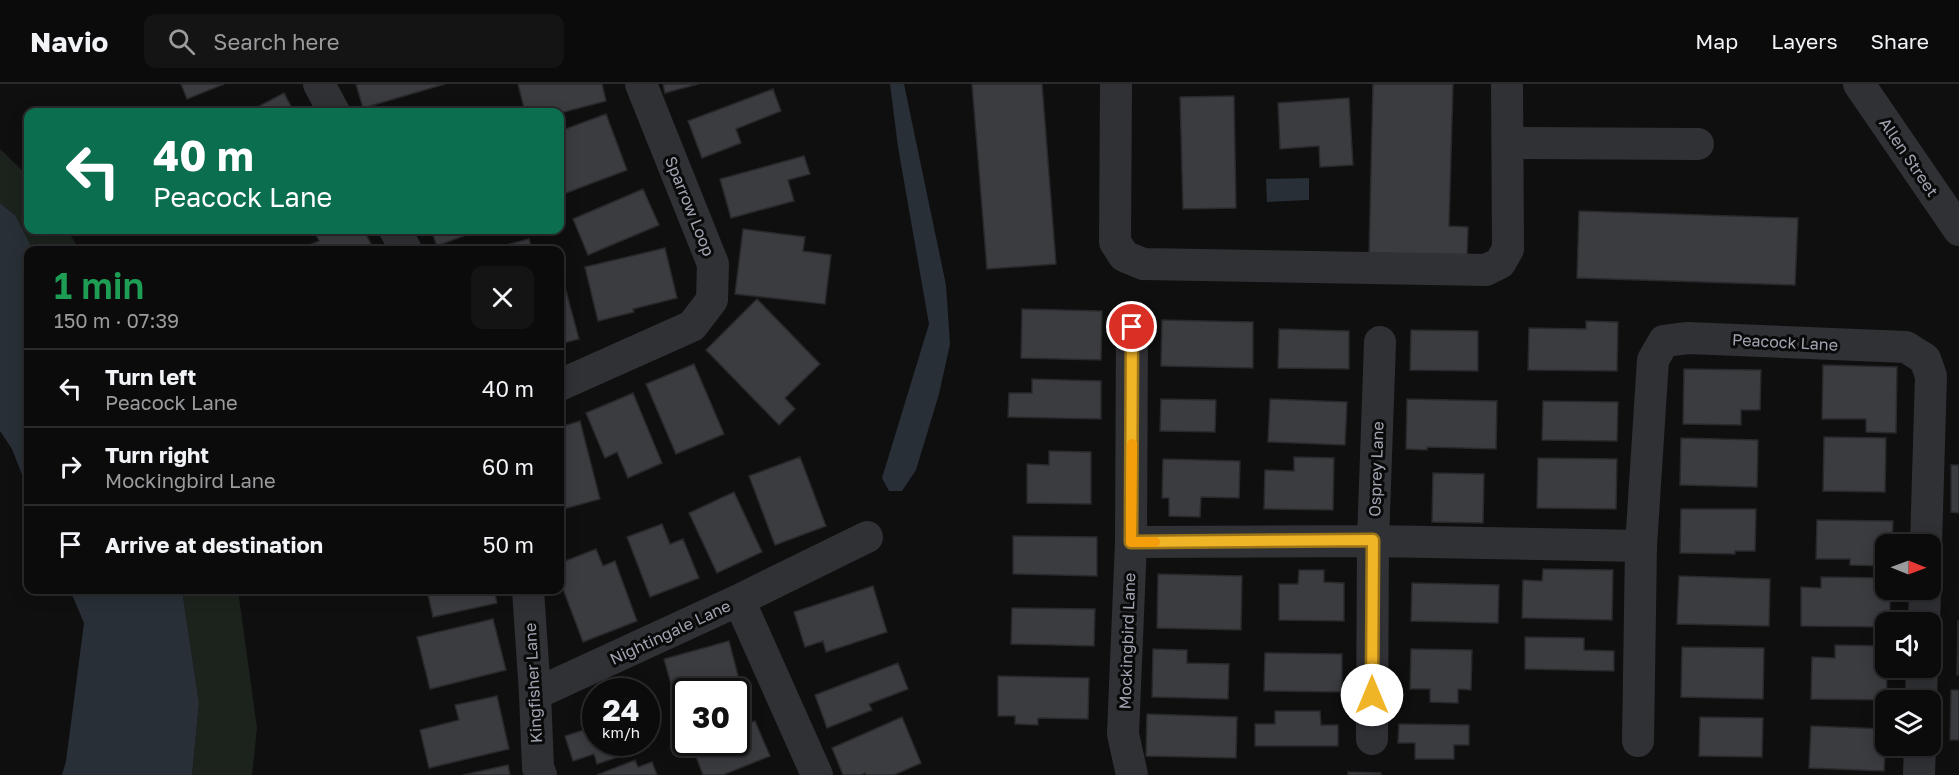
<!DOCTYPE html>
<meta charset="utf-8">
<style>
body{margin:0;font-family:"Golos Text",sans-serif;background:#141415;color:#f1f3f6;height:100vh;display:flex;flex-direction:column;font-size:22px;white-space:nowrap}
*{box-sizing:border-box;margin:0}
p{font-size:20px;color:#9a9b9d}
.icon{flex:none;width:33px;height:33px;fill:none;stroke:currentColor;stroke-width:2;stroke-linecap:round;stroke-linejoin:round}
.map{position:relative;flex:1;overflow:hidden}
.side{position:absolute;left:24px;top:162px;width:540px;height:348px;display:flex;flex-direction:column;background:#0b0b0c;border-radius:12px;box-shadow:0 3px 15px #0003,0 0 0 2px #2b2b2d}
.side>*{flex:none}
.hud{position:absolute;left:24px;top:24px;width:540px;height:126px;border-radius:12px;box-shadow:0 3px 15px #0003,0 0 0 2px #2b2b2d;background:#0b6e4f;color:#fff;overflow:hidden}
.needle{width:39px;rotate:91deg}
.tools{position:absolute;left:1875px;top:450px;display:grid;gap:12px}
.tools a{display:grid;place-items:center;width:66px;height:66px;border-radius:12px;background:#0b0b0c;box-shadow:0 3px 15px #0003,0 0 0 2px #2b2b2d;font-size:30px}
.speed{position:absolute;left:582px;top:594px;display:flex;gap:12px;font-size:30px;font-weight:700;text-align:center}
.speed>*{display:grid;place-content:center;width:78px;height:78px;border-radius:50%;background:#0b0b0c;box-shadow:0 3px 15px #0003,0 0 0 2px #2b2b2d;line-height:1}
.speed small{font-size:15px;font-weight:400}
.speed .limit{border:3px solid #111;border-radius:9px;background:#fff;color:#111}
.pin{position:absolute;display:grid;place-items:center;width:51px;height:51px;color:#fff;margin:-26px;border:3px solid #fff;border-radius:50%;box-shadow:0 2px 6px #0007}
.me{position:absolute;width:66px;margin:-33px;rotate:0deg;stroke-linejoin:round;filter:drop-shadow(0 0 4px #0008)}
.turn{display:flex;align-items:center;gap:21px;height:126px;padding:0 30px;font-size:27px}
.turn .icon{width:78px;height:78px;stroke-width:2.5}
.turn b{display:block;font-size:42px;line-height:51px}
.round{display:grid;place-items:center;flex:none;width:63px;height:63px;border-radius:12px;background:#141415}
.overview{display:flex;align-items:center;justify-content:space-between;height:102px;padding:0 30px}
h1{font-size:36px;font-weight:600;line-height:45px;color:#1e9e55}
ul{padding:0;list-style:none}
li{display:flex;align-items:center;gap:18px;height:78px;padding:0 30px;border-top:2px solid #2b2b2d}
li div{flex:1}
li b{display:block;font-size:22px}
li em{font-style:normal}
header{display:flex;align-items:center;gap:36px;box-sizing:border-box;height:84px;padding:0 30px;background:#0b0b0c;border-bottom:2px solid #2b2b2d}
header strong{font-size:28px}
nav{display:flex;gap:33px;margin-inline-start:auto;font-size:21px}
.search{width:420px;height:54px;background:#141415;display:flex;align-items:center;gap:15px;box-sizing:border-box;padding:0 21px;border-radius:12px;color:#9a9b9d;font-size:22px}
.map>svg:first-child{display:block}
</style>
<header>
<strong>Navio</strong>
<div class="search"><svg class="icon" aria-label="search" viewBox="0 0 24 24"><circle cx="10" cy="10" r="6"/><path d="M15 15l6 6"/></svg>Search here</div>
<nav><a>Map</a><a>Layers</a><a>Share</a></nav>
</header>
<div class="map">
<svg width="1959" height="691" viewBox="0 0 1959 691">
<rect width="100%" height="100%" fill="#0f0f10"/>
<path fill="#1c231d" d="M0 65 28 92V146H67L80 166H33L16 132 0 119Z
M182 506H238L257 644 252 691H192L199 619Z"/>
<path fill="#282f36" d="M890 0H904L946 201 950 260 939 310 916 386 902 407H889L882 394 929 240 898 63Z
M1309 94V116L1267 118 1266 95Z
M0 119 16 132 33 166H28V406L12 365 0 347Z
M70 506H182L199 619 192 691H62L66 677 84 539Z"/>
<path fill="#3b3c40" stroke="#29292c" stroke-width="1.5" d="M181 0H224L187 15Z
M356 0H445L363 24Z
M518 0H602L606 17 560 29 525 28Z
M663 0H698L665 9Z
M972 0H1042L1056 180 987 185Z
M1373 0H1453L1449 142 1468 143 1467 174 1369 171Z
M773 5 781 27 736 45 741 59 702 74 688 37Z
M284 9 294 28H248Z
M1234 12 1236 124 1183 125 1180 13Z
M1349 14 1353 81 1320 83 1319 62 1280 65 1278 19Z
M606 30 627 86 566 109 560 92V47Z
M804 72 810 90 788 96 794 117 731 134 720 95Z
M643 105 659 141 588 171 573 135Z
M1579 127 1798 134 1795 201 1577 194Z
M743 145 805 153 803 167 831 171 825 220 735 210Z
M314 146H364L374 166H298L319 157Z
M431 146H479L437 162Z
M529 155 532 166H487Z
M665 164 677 214 633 225 634 228 598 237 585 183Z
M566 207 579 255 560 260V209Z
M757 215 820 280 785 314 795 325 779 341 706 266Z
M1022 225 1102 227 1101 276 1021 274Z
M1162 236 1253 238V284L1161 282Z
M1586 237 1618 238 1617 287 1528 286 1529 244 1586 245Z
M1279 245 1349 247V285L1278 284Z
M1411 246 1478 247V287L1410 286Z
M694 280 724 350 676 370 646 300Z
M1823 281 1897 283 1896 349 1866 348V335H1822Z
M1684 285 1761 286 1760 326H1741V341L1683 340Z
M1032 295 1101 297V335L1008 333 1009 309H1032Z
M633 309 662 379 628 394 617 368 605 374 586 329Z
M1161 315 1216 316 1215 348 1160 347Z
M1270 315 1347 318 1345 361 1268 358Z
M1407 315 1497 317 1496 365 1427 363V366L1406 365Z
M1543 317 1618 318 1617 357 1542 356Z
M580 337 600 415 560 426V343Z
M1824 353 1886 354 1885 408 1823 407Z
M1681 354 1758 356 1757 403 1680 401Z
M1049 367 1091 368V420L1027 419V380L1049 381Z
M800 373 826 442 775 461 749 392Z
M1294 373 1334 374 1333 426 1264 425 1265 386 1294 387Z
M1538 374 1617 375 1616 425 1537 424Z
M1163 375 1240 377 1239 414 1201 413 1200 433 1169 432V414H1162Z
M1951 381H1959V429L1951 428Z
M1433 389 1484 390 1483 439 1432 438Z
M734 408 762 468 717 489 689 429Z
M1681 425H1756L1755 467H1735V470L1680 469Z
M1817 436 1893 437 1892 460H1886V482L1850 481V475H1816Z
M662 440 670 460 683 455 699 494 650 513 627 453Z
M1013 452 1097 453V492L1013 490Z
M596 465 603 482 615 477 637 537 583 558 560 497V479Z
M1543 485 1613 486 1612 536 1522 534 1523 496 1542 497Z
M1299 486H1324V498L1344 499V537L1279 536V500H1298Z
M1158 490 1242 492 1241 546 1157 544Z
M1679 492 1770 495 1769 542 1677 540Z
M1821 493 1886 494V506H1890V538H1886V543L1801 542V503L1821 504Z
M1412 499 1499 501 1498 539 1411 537Z
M873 502 887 548 826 568 823 557 805 563 794 528Z
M427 506H494L497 519 433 533Z
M1012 524 1095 525 1094 562 1011 560Z
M493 535 506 586 430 605 417 553Z
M1958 537H1959V591H1957Z
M1525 553 1584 554V566L1614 567V587L1525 585Z
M729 557 742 607 736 609V608H686V623L678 625 664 575Z
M1835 561 1886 562 1887 616 1811 615 1812 573 1835 574Z
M1682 563 1764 564 1763 615 1681 613Z
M1153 565 1187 566V579L1229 580 1228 615 1152 613Z
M1411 565 1472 566 1471 606 1458 605V619L1430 618V605H1410Z
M1265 569 1342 570V608L1264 607Z
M898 579 908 605 869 620 872 626 827 644 815 611Z
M998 592 1089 594 1088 635 1038 634V641L1015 640V632H998Z
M1951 606H1959V656H1950Z
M497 612 509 665 429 684 420 646 459 636 455 621Z
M652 623 659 643 646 647V625Z
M1275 627H1320L1321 641H1338V662H1255V640H1275Z
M1147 630 1237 633 1236 674 1146 672Z
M902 633 921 679 894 691H866L865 689 861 691H843L832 664Z
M1700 633 1763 634 1762 673 1699 672Z
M755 637 770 672 723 691H703L692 662 702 658H736V644Z
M1399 640 1469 641V661H1454V675H1415V659H1398Z
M596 642V658H646L648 663 597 680 594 670 573 677 565 652Z
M1811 642 1886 645 1884 687 1809 684Z
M635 676 638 683 652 678 657 691H597Z
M508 681 510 691H463Z
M1348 688 1381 689V691H1348Z"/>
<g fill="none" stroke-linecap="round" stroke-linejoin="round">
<path stroke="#303135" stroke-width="32" d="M319 0 334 28
M1116 0 1115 158 1124 172 1143 180 1486 186 1500 179 1508 165 1507 0
M1859 0 1959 146
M1508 59 1698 60
M395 146 406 166
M560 301 692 242 712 216 713 180 641 0
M1131 458 1373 457 1641 462
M528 506 535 610 538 684 541 691
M739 516 817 691
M1924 538 1925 506
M535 610 739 516 867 453
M1921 616 1922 584
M1372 655 1373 457 1380 258
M1638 657 1641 462 1653 276 1664 257 1688 254 1906 263 1925 275 1931 292 1926 460
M1132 691 1123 650 1131 458 1132 243
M1919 691 1920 662"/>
</g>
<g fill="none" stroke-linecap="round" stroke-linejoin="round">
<defs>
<path id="route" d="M1132 243 1131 458 1373 456 1372 611"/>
</defs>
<use href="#route" stroke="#9c7519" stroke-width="15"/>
<use href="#route" stroke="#f0b427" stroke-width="10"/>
<path stroke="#f59e0b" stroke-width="10" d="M1132 360 1131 458H1155"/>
</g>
<g text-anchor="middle" stroke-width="6" stroke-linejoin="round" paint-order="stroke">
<g font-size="16" fill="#a0a5b1" stroke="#0a0a0b">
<text transform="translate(1909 73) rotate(56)" y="6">Allen Street</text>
<text transform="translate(690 122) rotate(68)" y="6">Sparrow Loop</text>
<text transform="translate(1785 258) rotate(3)" y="6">Peacock Lane</text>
<text transform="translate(1376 385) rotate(-88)" y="6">Osprey Lane</text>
<text transform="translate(670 548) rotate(-25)" y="6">Nightingale Lane</text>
<text transform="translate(1127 557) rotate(-88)" y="6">Mockingbird Lane</text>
<text transform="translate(533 599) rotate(-93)" y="6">Kingfisher Lane</text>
</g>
</g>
</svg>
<div class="tools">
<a><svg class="needle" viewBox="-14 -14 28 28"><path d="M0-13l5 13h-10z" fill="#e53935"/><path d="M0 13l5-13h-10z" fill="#9a9b9d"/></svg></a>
<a><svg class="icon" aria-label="sound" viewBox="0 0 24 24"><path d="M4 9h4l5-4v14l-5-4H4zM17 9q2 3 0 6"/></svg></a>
<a><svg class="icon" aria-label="layers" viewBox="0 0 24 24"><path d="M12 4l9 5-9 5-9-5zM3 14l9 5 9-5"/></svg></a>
</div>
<div class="speed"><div>24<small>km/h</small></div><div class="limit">30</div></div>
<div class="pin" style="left:1132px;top:243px;background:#d93025"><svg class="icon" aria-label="arrive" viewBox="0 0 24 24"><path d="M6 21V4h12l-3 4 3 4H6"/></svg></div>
<svg class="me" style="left:1372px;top:611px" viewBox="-20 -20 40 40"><circle r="19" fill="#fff"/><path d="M0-13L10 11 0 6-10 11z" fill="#f0b427"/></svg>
<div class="hud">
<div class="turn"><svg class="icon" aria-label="left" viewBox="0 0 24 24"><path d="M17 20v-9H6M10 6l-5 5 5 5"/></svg><div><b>40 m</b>Peacock Lane</div></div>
</div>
<section class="side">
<div class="overview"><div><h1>1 min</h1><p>150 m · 07:39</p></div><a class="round"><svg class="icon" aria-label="close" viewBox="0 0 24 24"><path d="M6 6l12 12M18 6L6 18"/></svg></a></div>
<ul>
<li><svg class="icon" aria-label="left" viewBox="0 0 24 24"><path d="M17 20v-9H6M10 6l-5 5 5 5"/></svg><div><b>Turn left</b><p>Peacock Lane</p></div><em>40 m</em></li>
<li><svg class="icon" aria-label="right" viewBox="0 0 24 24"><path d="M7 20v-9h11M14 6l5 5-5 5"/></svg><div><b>Turn right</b><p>Mockingbird Lane</p></div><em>60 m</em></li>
<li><svg class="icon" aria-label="arrive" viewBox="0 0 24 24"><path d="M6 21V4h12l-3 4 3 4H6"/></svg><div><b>Arrive at destination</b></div><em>50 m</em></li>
</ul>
</section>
</div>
